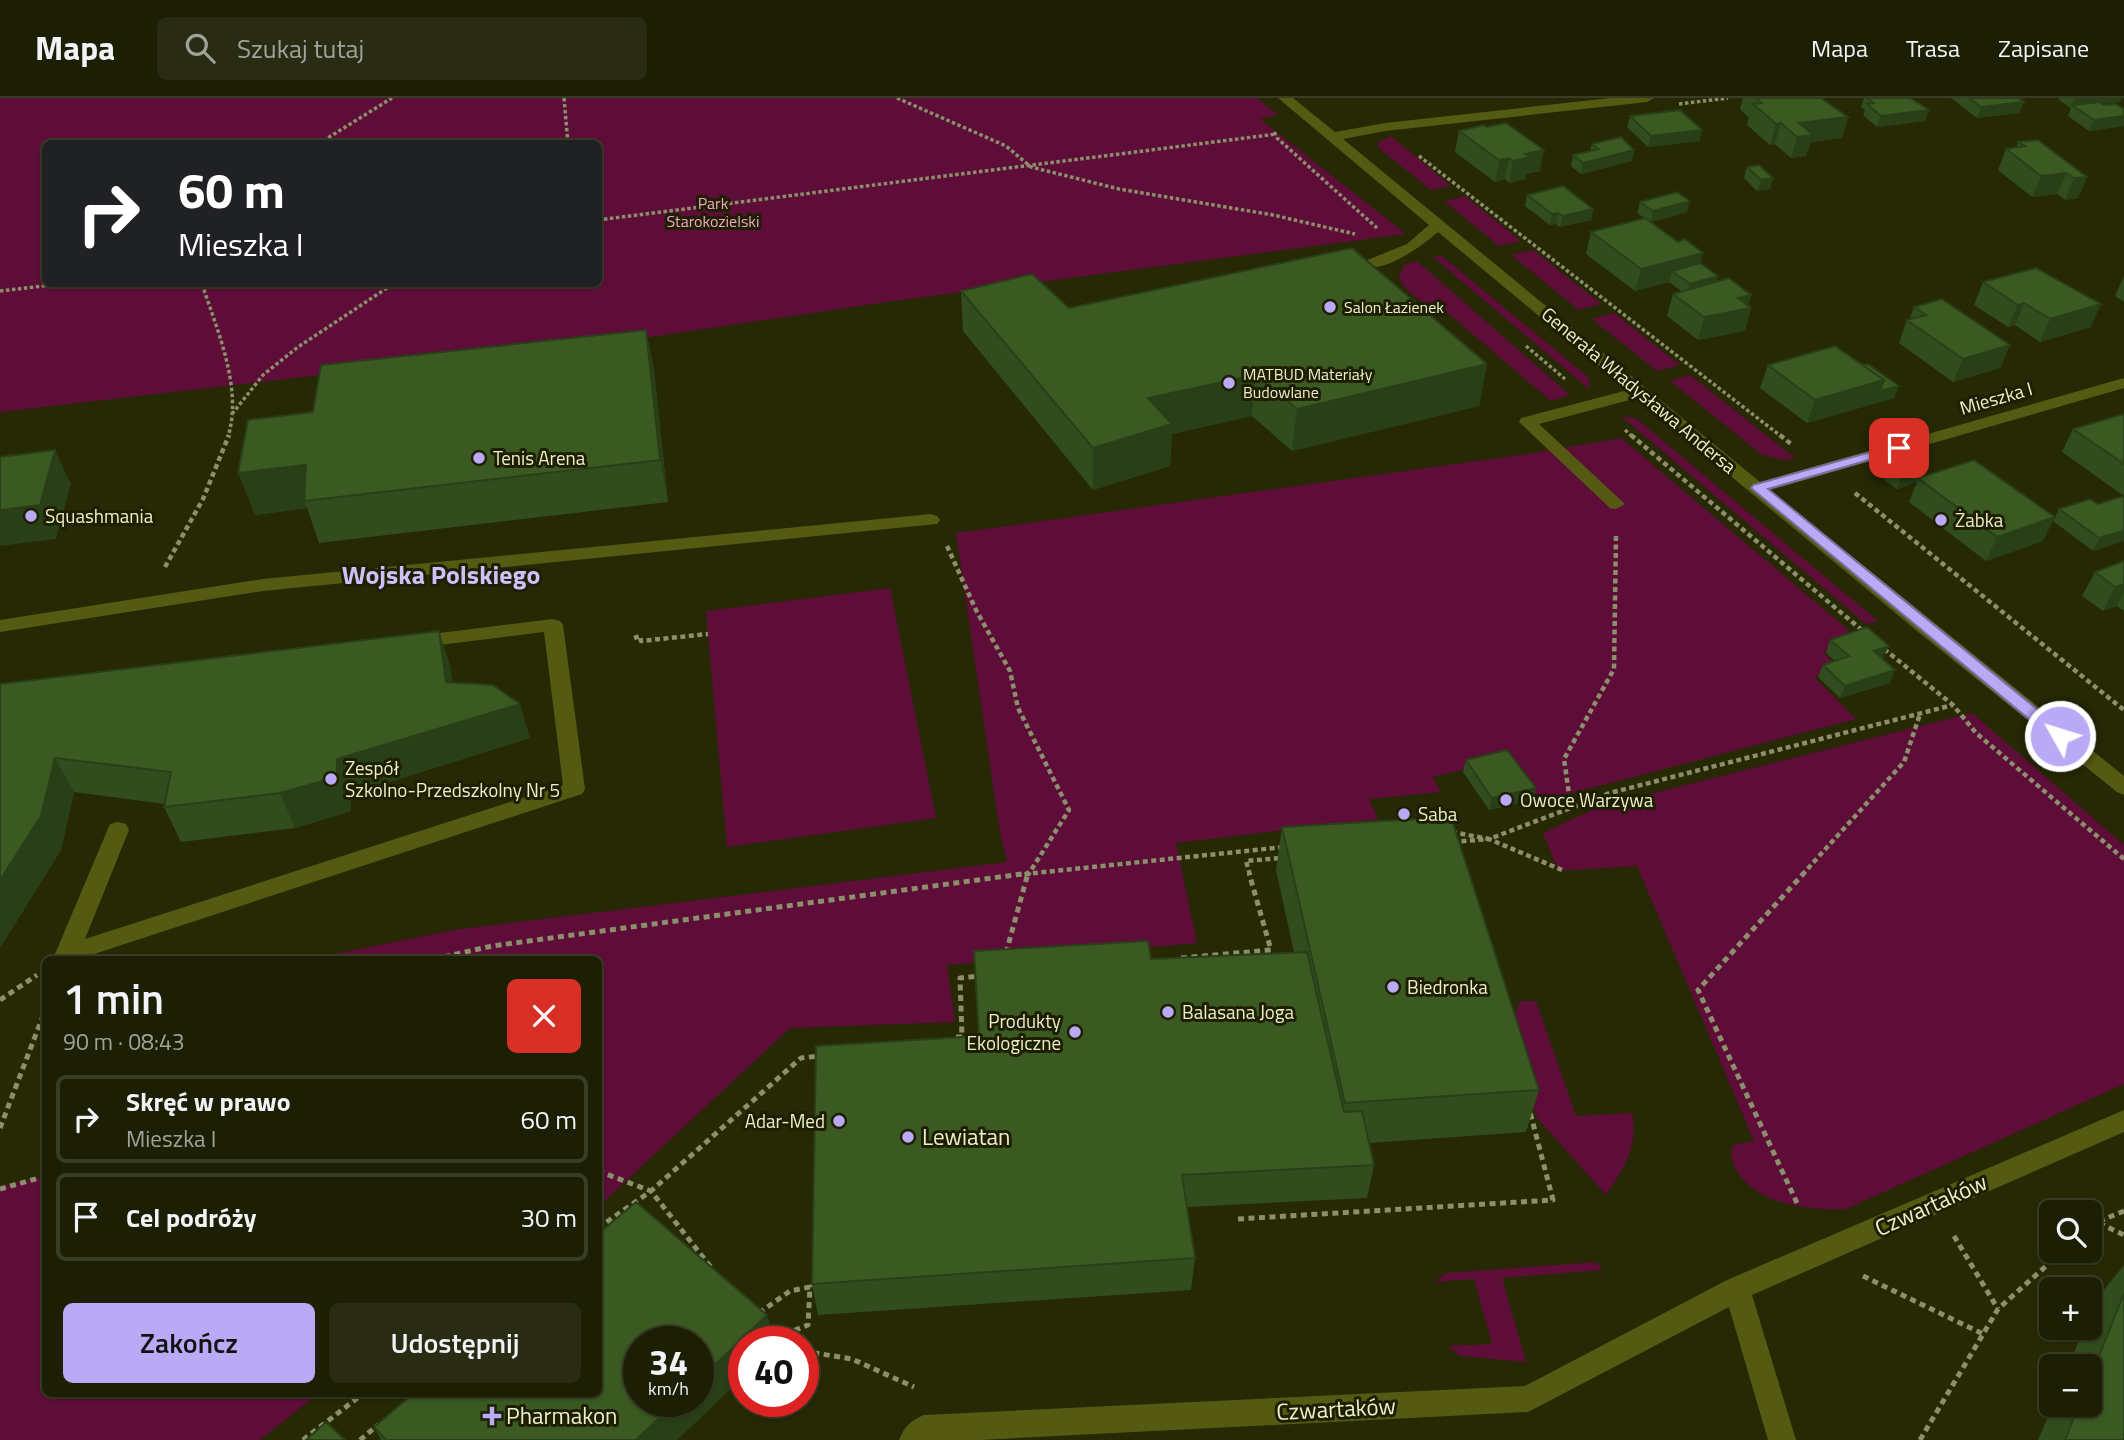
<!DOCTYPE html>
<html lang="pl">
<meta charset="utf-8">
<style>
body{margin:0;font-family:"Titillium Web",sans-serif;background:#292c12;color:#f1f3f6;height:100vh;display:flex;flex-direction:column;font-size:26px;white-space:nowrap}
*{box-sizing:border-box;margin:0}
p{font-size:23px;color:#a0a29a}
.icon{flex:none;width:38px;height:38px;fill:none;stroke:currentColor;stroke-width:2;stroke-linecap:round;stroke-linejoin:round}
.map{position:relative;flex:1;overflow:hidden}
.sheet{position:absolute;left:42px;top:858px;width:560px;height:441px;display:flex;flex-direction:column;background:#1c1f03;border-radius:10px;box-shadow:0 2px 5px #0004,0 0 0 2px #3a3d25}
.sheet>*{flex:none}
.guide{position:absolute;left:42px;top:42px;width:560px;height:147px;border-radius:10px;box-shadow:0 2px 5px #0004,0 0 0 2px #3a3d25;background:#202124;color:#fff;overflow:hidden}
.tools{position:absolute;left:2039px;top:1102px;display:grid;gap:14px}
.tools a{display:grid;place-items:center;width:63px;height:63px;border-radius:10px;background:#1c1f03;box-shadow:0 2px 5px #0004,0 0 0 2px #3a3d25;font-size:35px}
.speed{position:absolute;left:623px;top:1228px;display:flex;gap:14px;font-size:35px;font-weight:700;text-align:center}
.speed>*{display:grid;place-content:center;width:91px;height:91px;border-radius:50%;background:#1c1f03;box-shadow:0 2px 5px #0004,0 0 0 2px #3a3d25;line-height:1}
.speed small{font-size:18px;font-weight:400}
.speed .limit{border:10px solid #d22;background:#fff;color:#111}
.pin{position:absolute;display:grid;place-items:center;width:60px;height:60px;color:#fff;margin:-30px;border-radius:14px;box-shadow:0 4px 10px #0006}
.me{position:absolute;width:77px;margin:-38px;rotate:309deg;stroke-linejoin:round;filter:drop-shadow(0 0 5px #0008)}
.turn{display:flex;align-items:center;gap:24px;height:147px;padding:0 21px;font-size:32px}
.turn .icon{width:91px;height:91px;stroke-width:2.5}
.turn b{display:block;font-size:49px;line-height:60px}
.round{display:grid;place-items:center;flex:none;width:74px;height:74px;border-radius:10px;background:#292c12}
.summary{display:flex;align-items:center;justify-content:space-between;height:119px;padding:0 21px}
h1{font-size:42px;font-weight:600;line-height:52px}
.action{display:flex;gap:14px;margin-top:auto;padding:14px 21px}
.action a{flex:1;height:80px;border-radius:10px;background:#baaaf6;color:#111;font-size:28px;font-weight:600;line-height:80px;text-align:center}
.action a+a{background:#292c12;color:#f1f3f6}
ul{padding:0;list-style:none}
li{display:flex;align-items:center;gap:21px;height:88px;margin:0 14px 10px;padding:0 7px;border:4px solid #3a3d25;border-radius:10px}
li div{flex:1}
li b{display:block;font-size:26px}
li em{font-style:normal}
header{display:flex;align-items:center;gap:42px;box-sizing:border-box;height:98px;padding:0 35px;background:#1c1f03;border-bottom:2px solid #3a3d25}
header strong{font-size:33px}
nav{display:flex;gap:38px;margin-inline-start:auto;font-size:24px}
.search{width:490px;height:63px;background:#292c12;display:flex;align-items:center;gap:18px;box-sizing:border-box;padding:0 24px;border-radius:10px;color:#a0a29a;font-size:26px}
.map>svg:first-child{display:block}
</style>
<header>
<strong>Mapa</strong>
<div class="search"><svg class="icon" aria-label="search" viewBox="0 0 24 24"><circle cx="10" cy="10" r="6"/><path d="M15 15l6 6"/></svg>Szukaj tutaj</div>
<nav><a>Mapa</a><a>Trasa</a><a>Zapisane</a></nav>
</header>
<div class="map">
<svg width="2124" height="1342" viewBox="0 0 2124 1342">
<rect width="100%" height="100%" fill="#262904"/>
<path fill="#5d0d38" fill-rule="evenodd" d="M0 0H1257L1278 17 1260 21 1406 136 886 204 650 239 0 314ZM46 46H598V186H46Z
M1391 38 1451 88 1431 92 1380 51 1377 45Z
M1465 98 1521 143 1499 148 1444 103Z
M1533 152 1601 206 1579 212 1511 157Z
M1442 158 1589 280V291L1433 159Z
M1417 163 1570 297 1551 303 1442 210C1425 207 1405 196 1399 179L1404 167Z
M1614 215 1680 267 1657 273 1592 221Z
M1690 277 1796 361 1782 362 1761 356 1670 283Z
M1621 318 1637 321 1878 523 1866 526Z
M1621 340 1859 541 1823 554 1840 570 1814 579 1856 621 1537 704 1505 662 1432 679 1441 694 1369 701 1378 721 1176 745 1197 845 947 867 955 924 790 930 599 1108 598 861H309L454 832 1007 764 1000 735 956 435 1528 356Z
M890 490 936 720 727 749 706 513Z
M1972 615 2124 747V986L1846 1111C1810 1113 1750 1106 1734 1067 1731 1060 1730 1054 1734 1047L1754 1043 1637 768 1558 773 1543 735 1598 709Z
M1520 903H1536L1576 1018 1632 1015C1639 1047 1624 1071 1606 1097L1537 1020 1509 935Z
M45 1078 46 1295H319L260 1342H0V1088Z
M1596 1164 1603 1172 1502 1180 1526 1264 1460 1258 1448 1248 1492 1246 1474 1181 1435 1184 1446 1175Z"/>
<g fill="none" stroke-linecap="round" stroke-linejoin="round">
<path stroke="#8b8f6b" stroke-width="3.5" stroke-dasharray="3.5 2.5" stroke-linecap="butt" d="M564 0 568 46
M897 0 1006 48 1031 69 1119 91 1273 117 1355 136
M1679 6 1728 0
M1274 34 1277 40 1377 130
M318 46 392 0
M1419 58 1782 339
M598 122 1277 36
M202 186C217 232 243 290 228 339
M0 193 60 186
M1526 248 1565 281
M232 316 263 277 298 249 393 186
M1625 332 1633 339"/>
<path stroke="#8b8f6b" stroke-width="4.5" stroke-dasharray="5 3.5" stroke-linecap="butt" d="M1631 337 1864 534
M1780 337 1791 346
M1855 395 2124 612
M947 448 976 512 1010 573 1018 610 1069 712 1028 777
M165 469 203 401 229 337
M634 540 640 538 641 543 708 536
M1884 551 1953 607 1976 635 2124 761
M1571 710 1564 661 1614 571 1616 437
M1452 734 1489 741 1610 695 1953 607
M1453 744 1489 741 1562 772
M1016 777 1284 749
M1250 777 1246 763 1281 760
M1802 777 1904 664 1920 616"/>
<path stroke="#8b8f6b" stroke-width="5" stroke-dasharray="6 4.5" stroke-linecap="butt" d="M1006 855 1028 775
M1181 860 1271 852 1249 775
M434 861 492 848 1029 775
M0 902 37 877
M956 939H962L960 880 980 878
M0 1030 46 910
M598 1073 651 1093 713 1172
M0 1091 46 1078
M1797 1105 1698 892 1804 775
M2124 1113 2097 1124 2124 1137
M1238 1121 1553 1102 1530 1014
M598 1130 651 1093 801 960 819 958
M1954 1138 1998 1211
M1863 1178 1983 1236
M759 1215 790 1193 810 1189 808 1227 778 1239 767 1232
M803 1253 852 1261 914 1289
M303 1342 364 1295
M360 1342 378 1327
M1920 1342 1998 1211 2063 1153"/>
<path fill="#555a13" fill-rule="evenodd" d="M1278 0H1293L1335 34 1385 25 1611 0H1654L1647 4 1385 33 1343 41 1760 384 2124 280V290L1770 392 2124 678V697L2117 694 1917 533 1637 300 1539 326 1625 406 1616 411 1610 410 1519 324 1521 320 1628 292 1438 134C1422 148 1386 174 1365 169L1362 166 1365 163 1407 146 1429 127Z
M931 416 937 418 940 422 937 426 263 493 0 534V522L263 481Z
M553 521 560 523 563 527 585 691 582 696 79 861H58L55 856 110 726 118 724 126 726 129 732 85 841 563 687 544 534 415 550 408 549 405 544 408 539 415 538Z
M2124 1012V1034L1752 1197 1796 1342H1768L1729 1209 1528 1314 979 1342H899C904 1329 911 1322 924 1317L1525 1288 1727 1182Z"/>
</g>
<path fill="#324d1d" d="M1743 0H1821L1848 19 1842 40 1811 44 1806 58 1791 60 1775 46 1770 47 1747 27 1749 20 1740 11Z
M1864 0H1910L1929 12 1925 23 1877 29 1863 17 1865 12 1861 9Z
M1951 0H2023L2022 3 2024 4 2019 15 1977 20Z
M2060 0H2122L2120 4 2102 6 2124 11V28L2089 33 2068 18 2071 10 2059 2Z
M1630 18 1702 32 1699 43 1648 49 1627 29Z
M1459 33 1540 73 1526 76V81L1509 85 1505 81 1495 84 1455 54Z
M2018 44 2087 79 2078 100 2065 102 2057 96 2032 99 1998 72 2006 51 2016 49Z
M1592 46 1632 63 1581 76 1571 68 1573 57 1590 53Z
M1747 69 1773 80 1770 91 1757 93 1744 80Z
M1527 97 1593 111 1591 122 1560 129 1556 126 1550 127 1525 108Z
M1640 104 1687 114 1651 124 1637 115Z
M1591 134 1678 144 1703 155 1700 165 1717 184 1751 197 1748 208 1751 210 1745 233 1698 242 1667 218 1673 196 1681 193 1669 184 1635 193 1586 156Z
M2124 178V204L2115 198Z
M1983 184 2091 229 2040 244 2015 227 2008 229 1974 207Z
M961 193 1069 210 1487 266 1479 308 1292 353 1252 318 1172 336 1170 368 1093 392 963 233Z
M1914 209 2010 247 2000 270 1953 284 1899 245 1907 222H1909Z
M646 232 654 273 668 404 319 445 307 410 255 417 313 314Z
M1768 267H1863L1894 300 1807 325 1760 290Z
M2124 316V398L2062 354 2073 331Z
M1889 370 1921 380 2043 443 1986 463 1909 404 1917 384 1897 391 1884 382Z
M2124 398V443L2093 453 2053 423 2059 411 2098 406Z
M2124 463V513L2117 508 2103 513 2082 498 2095 474Z
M1830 542 1883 560 1882 561 1890 585 1840 600 1818 579 1823 567 1835 563 1826 555Z
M450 567 452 585 530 640 351 696V713L295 730 181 744 164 709 165 706 74 694 61 752 0 850V586Z
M1466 662 1533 702 1489 712 1463 674Z
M1282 729 1539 992 1526 1034 1369 1045 1374 1067 1367 1100 1187 1109 1195 1160 1191 1192 818 1217 812 1186 979 938 1151 861 1294 854 1276 772Z
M2124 1167V1342H2038L2053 1307H2090V1269H2068L2084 1230H2090V1217L2095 1203Z
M744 1278 677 1342H381L374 1329Z"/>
<path fill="#293f18" d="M2014 0H2023L2021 4H2024L2019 15 1977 20 1981 9Z
M2074 0H2122L2120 4 2075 9 2072 7 2070 10Z
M1929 12 1925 23 1877 29 1881 18Z
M2124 18V28L2089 33 2094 22Z
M1848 19 1842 40 1811 44 1806 58 1791 60 1797 39 1799 25Z
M1781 25 1775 46 1770 47 1776 26Z
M1702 32 1699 43 1648 49 1651 38Z
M1544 52 1540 73 1526 76V81L1509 85 1513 63 1525 56Z
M1634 52 1632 63 1581 76 1583 65Z
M1509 60 1505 81 1495 84 1499 62Z
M2066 75 2057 96 2032 99 2041 78Z
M2087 79 2078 100 2065 102 2074 80Z
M1773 80 1770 91 1757 93 1761 82Z
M1690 103 1687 114 1651 124 1653 113Z
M1593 111 1591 122 1560 129 1563 118Z
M1558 115 1556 126 1550 127 1552 116Z
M1703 155 1697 177 1672 173 1669 184 1635 193 1641 171Z
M1718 178 1715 190 1687 197 1690 186Z
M1751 197 1747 211 1751 210 1745 233 1698 242 1704 219 1738 200Z
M2024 205 2015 227 2008 229 2018 207Z
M2101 206 2091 229 2040 244 2050 221Z
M646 232 654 273 668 404 660 362Z
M2010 247 2000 270 1953 284 1963 261Z
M1487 266 1479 308 1292 353 1297 311Z
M1255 277 1252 318 1172 336 1170 368 1093 392V350L1148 300Z
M1884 282 1899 288 1894 300 1807 325 1815 302Z
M55 352 71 386 56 441 0 448V412Z
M306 367 304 403 307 410 255 417 238 375Z
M1924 372 1920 382 1918 380 1917 384 1897 391 1902 379Z
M2055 419 2043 443 1986 463 1997 439Z
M2124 433V443L2093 453 2099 440Z
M2124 486V494L2117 508 2103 513 2115 489Z
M439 533 450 567 457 619 446 584Z
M1889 548 1883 560 1869 565 1874 553Z
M1895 572 1890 585 1840 600 1845 588Z
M520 606 530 640 351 696V713L295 730 280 695 337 661Z
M55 660 74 694 61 752 0 850V782Z
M1536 690 1533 702 1489 712 1492 700Z
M767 1217 774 1244H744V1278L677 1342H636L676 1304H698V1283Z"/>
<path fill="#3a5a22" stroke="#293f18" stroke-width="2" d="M1756 0H1821L1848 19 1799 25 1813 37 1797 39 1781 25 1776 26 1753 6 1762 5Z
M1867 0H1910L1929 12 1881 18 1867 6 1874 5Z
M1969 0H2018L2024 4 1981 9Z
M2099 4 2104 7 2116 6 2124 11V18L2094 22 2072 7Z
M1680 12 1702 32 1651 38 1630 18Z
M1506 25 1544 52 1525 56 1530 59 1513 63 1509 60 1499 62 1459 33 1484 27 1486 29Z
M1621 39 1634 52 1583 65 1573 57 1599 51 1592 46Z
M2038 42 2087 79 2074 80 2066 75 2041 78 2006 51 2025 48 2018 44Z
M1759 67 1773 80 1761 82 1747 69Z
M1563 88 1593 111 1563 118 1558 115 1552 116 1527 97Z
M1677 94 1690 103 1653 113 1640 104Z
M1645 120 1678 144 1685 141 1703 155 1641 171 1591 134Z
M1352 150 1487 266 1297 311 1255 277 1148 300 1172 326 1093 350 961 193 1032 176 1069 210Z
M1700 165 1718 178 1690 186 1672 173Z
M2036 170 2101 206 2050 221 2024 205 2018 207 1983 184Z
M1729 180 1751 197 1738 200 1751 210 1704 219 1673 196Z
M1942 201 2010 247 1963 261 1907 222 1926 217 1914 209Z
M646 232 660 362 304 403 306 367 238 375 248 322 313 314 321 267Z
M1835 248 1884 282 1815 302 1768 267Z
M1868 266 1899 288 1880 293 1884 282 1863 267Z
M2124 316V366L2073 331Z
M55 352 40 407 0 412V359Z
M1912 362 1924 372 1902 379 1889 370Z
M1974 362 2055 419 1997 439 1918 380Z
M2124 398V433L2099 440 2059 411 2090 401 2098 406Z
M2124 463V486L2115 489 2095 474Z
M1867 529 1889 548 1874 553 1895 572 1845 588 1823 567 1849 558 1830 542Z
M439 533 446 584 493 587 520 606 337 661V679L280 695 164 709 171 674 55 660 41 718 0 782V586Z
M1507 652 1536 690 1492 700 1466 662Z
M1451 719 1539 992 1345 1005 1282 729Z
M1148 843 1151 861 1307 854 1344 1014 1362 1013 1374 1067 1182 1077 1195 1160 812 1186 816 948 979 938 974 853Z
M636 1104 767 1217 698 1283V1244H639V1304H676L636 1342H386L374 1329 414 1295H598V1136Z
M2124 1195V1342H2065L2079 1307H2090V1281Z
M326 1324 345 1342H306Z"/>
<path fill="#baaaf6" stroke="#796ea0" stroke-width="2" d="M1899 346 1905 350 1904 352 1768 391 2065 634 2068 638 2065 642H2054L1751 390 1753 387Z"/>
<g fill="#baaaf6" stroke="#1d1f00" stroke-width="2.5">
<circle cx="1330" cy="209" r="7"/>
<circle cx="1229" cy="285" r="7"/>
<circle cx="479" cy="360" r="7"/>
<circle cx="31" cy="418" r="7"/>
<circle cx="1941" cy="422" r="7"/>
<circle cx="331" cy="681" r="7"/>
<circle cx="1506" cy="702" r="7"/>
<circle cx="1404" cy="716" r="7"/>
<circle cx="1393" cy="889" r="7"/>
<circle cx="1168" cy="914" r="7"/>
<circle cx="1075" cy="934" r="7"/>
<circle cx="839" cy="1023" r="7"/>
<circle cx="908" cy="1039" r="7"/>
<path d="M488.5 1307.5h7v7h7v7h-7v7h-7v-7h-7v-7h7z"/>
</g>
<g text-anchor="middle" stroke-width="6" stroke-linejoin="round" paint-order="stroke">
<g font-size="16" fill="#f1a4c3" stroke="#1d1f00">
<text x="713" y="111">Park<tspan x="713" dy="18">Starokozielski</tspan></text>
</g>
<g font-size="16" fill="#eaefcc" stroke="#1d1f00" text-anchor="start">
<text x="1344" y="215">Salon Łazienek</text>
<text x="1243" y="282">MATBUD Materiały<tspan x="1243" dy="18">Budowlane</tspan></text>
</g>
<g font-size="19" fill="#eaefcc" stroke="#1d1f00">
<text transform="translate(1639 292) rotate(40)" y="7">Generała Władysława Andersa</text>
<text transform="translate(1996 300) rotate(-16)" y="7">Mieszka I</text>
</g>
<g font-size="19" fill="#eaefcc" stroke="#1d1f00" text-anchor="start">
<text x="493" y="367">Tenis Arena</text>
<text x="45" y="425">Squashmania</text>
<text x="1955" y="429">Żabka</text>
<text x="345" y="677">Zespół<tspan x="345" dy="22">Szkolno-Przedszkolny Nr 5</tspan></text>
<text x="1520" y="709">Owoce Warzywa</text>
<text x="1418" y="723">Saba</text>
<text x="1407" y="896">Biedronka</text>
<text x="1182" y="921">Balasana Joga</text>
<text x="1061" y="930" text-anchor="end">Produkty<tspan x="1061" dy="22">Ekologiczne</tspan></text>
<text x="825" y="1030" text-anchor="end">Adar-Med</text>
</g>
<g font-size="23" fill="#eaefcc" stroke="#1d1f00" text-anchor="start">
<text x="922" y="1047">Lewiatan</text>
<text x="506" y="1326">Pharmakon</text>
</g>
<g font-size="23" fill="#eaefcc" stroke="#1d1f00">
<text transform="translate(1931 1107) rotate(-24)" y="8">Czwartaków</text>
<text transform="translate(1336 1311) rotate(-3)" y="8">Czwartaków</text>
</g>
<g font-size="26" font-weight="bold" fill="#ccc1fa" stroke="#1d1f00">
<text x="441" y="486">Wojska Polskiego</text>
</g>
</g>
</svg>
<div class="tools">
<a><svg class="icon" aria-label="search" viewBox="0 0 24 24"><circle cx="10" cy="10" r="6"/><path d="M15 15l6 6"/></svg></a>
<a>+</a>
<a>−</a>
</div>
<div class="speed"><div>34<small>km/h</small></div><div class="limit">40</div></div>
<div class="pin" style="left:1899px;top:350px;background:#d93025"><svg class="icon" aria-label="arrive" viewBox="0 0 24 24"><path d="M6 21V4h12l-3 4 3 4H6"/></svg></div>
<svg class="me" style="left:2060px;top:638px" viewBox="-20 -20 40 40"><circle r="17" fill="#baaaf6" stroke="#fff" stroke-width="3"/><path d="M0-11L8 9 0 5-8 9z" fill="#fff"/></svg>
<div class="guide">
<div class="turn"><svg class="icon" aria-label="right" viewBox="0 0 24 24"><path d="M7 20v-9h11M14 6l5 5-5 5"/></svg><div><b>60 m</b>Mieszka I</div></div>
</div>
<section class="sheet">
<div class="summary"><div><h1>1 min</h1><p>90 m · 08:43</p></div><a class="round" style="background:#d93025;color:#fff"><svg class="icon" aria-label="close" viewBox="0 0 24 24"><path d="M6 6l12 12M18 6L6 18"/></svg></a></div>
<ul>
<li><svg class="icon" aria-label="right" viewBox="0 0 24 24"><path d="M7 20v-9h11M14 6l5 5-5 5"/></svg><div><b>Skręć w prawo</b><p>Mieszka I</p></div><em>60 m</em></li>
<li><svg class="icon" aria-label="arrive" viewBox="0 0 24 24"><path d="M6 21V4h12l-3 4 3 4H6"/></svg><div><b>Cel podróży</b></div><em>30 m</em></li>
</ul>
<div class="action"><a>Zakończ</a><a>Udostępnij</a></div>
</section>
</div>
